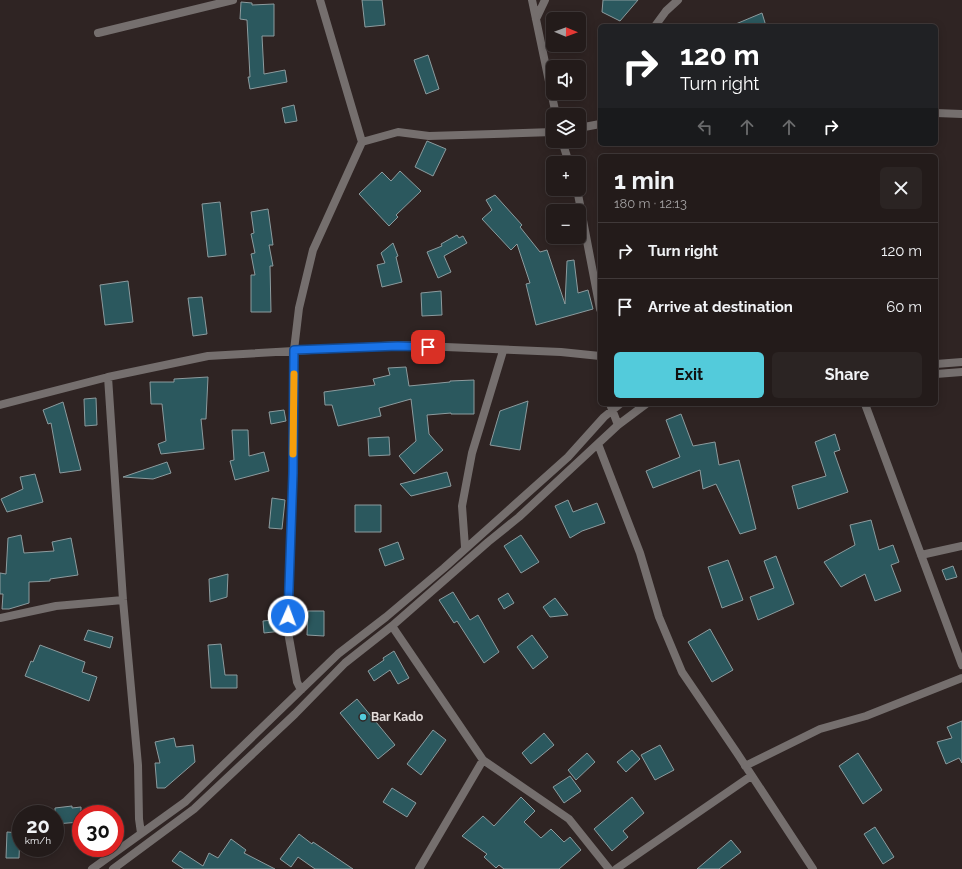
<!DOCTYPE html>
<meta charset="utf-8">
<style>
body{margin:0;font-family:Raleway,sans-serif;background:#2b2423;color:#f1f3f6;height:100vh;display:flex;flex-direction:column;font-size:15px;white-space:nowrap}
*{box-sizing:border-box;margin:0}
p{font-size:13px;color:#a3a1a2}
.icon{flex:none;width:22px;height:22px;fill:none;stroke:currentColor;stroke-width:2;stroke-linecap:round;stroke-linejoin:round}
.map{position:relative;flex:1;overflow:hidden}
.side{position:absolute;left:598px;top:154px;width:340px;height:252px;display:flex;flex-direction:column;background:#231b1a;border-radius:6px;box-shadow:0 2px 10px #0003,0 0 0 1px #403939}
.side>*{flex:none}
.guide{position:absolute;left:598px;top:24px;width:340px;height:122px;border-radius:6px;box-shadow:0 2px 10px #0003,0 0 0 1px #403939;background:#202124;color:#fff;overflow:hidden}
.needle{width:26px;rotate:91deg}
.fabs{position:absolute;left:546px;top:12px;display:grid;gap:8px}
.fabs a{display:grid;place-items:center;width:40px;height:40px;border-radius:6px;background:#231b1a;box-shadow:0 2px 10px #0003,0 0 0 1px #403939;font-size:20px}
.speed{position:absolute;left:12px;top:805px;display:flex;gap:8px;font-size:20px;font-weight:700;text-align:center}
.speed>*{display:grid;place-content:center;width:52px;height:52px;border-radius:50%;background:#231b1a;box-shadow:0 2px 10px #0003,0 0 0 1px #403939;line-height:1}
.speed small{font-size:10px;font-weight:400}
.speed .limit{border:6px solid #d22;background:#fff;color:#111}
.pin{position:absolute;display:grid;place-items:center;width:34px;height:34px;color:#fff;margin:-17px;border-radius:8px;box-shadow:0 2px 6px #0006}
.me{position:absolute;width:44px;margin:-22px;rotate:2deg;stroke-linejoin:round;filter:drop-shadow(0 0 3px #0008)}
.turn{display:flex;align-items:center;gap:14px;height:84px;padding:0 16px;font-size:18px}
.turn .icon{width:52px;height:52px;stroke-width:2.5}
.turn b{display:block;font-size:28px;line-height:34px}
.lanes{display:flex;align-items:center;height:38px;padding:0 16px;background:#0003;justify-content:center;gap:20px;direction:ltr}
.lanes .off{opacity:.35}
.round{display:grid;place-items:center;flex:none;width:42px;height:42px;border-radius:6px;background:#2b2423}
.headline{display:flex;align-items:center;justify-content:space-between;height:68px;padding:0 16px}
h1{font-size:24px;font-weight:700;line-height:30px}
.primary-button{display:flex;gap:8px;margin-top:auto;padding:8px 16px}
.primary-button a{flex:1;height:46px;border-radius:6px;background:#53cbdb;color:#111;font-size:16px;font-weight:700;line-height:46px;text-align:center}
.primary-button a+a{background:#2b2423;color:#f1f3f6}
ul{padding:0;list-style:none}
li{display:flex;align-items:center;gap:12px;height:56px;padding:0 16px;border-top:1px solid #403939}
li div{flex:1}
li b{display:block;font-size:15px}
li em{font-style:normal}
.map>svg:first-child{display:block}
</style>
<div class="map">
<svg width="962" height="869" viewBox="0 0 962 869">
<rect width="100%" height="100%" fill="#2f2423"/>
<path fill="#2b585e" stroke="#8c9b9e" d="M362 0H382L385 25 365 27Z
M603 0H638L620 21 602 12Z
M241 2 252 3V5L274 4V36H262L264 74 285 70 287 82 250 89 248 77H250L247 20 240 19Z
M762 13 766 26H731Z
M428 55 439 89 426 94 414 60Z
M294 105 297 121 285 123 282 108Z
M427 141 446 149 433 176 415 167Z
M400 171 421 191 396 215 398 217 389 226 359 194 382 172 391 181Z
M495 195 522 225 520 227 540 252 547 250 565 304 567 261 574 260 578 293 588 290 593 309 536 325 526 284 530 283 517 244 511 250 482 219 492 210 486 200Z
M220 202 226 255 208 257 202 204Z
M268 209 273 245H269L273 266H270L271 312H251V275H255L251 254 255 253 251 234 254 233 251 212Z
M457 235 459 238 463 236 467 243 444 256 451 272 438 278 427 252 442 246 441 244Z
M393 243 398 256 396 257 402 282 382 287 377 265 385 263 381 253Z
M128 281 133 322 105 325 100 285Z
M441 291 442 315 422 316 421 293Z
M202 297 207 334 193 336 188 298Z
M406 367 409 386 450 382V381L474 380V414H451V413L427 415 429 434 443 450 414 474 399 456 416 441 411 399 379 408 381 416 338 426 332 405H325L324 392 375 385 373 379 390 375 388 368Z
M208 377 206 419H201L204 449 161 454 158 444 166 441 162 404H151L150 382H174V379Z
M96 398 97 425 85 426 84 399Z
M528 401 520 450 490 445 500 411Z
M63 402 81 470 60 473 51 423 48 424 43 410Z
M284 410 286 421 271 424 269 412Z
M681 414 693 446 715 442 719 465 739 460 756 529 740 534 716 484 703 489 700 470 653 488 646 471 680 457 666 420Z
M232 430H248L249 456 264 452 269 471 235 480 230 461 234 460Z
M835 434 840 450 834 452 848 492 798 509 792 486 826 476 815 442Z
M389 437 390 455 369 456 368 438Z
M167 462 171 473 153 479 123 477Z
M447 472 451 486 411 496 400 484Z
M35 474 43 502 7 512 1 499 23 489 20 477Z
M272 498 285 500 282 529 269 528Z
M568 500 573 512 597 503 605 523 582 531 570 538 555 506Z
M355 505H381V532H355Z
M871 520 879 550 893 545 899 562 891 565 901 591 875 601 865 574 841 587 824 562 855 545 850 525Z
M21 535 24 553 54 551 52 542 71 538 78 575 50 579V581L29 582V603L9 609H2L3 594H0V573L6 574 8 538Z
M521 535 539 562 521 573 504 546Z
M398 542 404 559 385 566 379 549Z
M776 556 794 604 758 620 750 597 774 588 764 561Z
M728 560 743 600 722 608 708 567Z
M953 566 957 577 946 580 942 570Z
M228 574 227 597 210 602 209 579Z
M453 592 470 620 478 615 499 652 484 663 457 621 454 623 439 600Z
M508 593 514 603 504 609 498 599Z
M555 598 568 615 550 617 543 607Z
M308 611H324V636L307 635Z
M281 619 282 631 264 633 263 621Z
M710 629 733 670 712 682 688 642Z
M88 630 113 637 110 648 84 640Z
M532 635 548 657 533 669 517 647Z
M221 644 225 675H237V688H211L208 645Z
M40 645 85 662 82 672 97 677 89 701 25 676 31 661 33 662Z
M394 651 409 678 398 684 390 670 374 681 368 671 384 660 383 658Z
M357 699 395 745 378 759 340 713Z
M962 721V763L959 758 946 764 937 742 952 738 947 727Z
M433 730 446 740 421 775 407 764Z
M544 733 554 745 531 764 522 753Z
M174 738 176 747 193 745 195 762 165 788H157L155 763H160L155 742Z
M660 745 674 770 655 780 641 755Z
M632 750 640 759 626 772 617 762Z
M587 753 595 762 576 780 568 770Z
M858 753 882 790 863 804 839 766Z
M570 776 581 791 564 803 553 787Z
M392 788 416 803 407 817 383 802Z
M521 797 535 811 524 822 541 838 551 829 564 842 570 837 581 850 559 869H504L499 865 496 868 484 857 487 854 462 836 483 816 494 826Z
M632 797 644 813 623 831 628 837 612 851 594 829Z
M72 806V808L81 807V822L55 824V808Z
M875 827 894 857 883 864 864 834Z
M7 832 20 833 19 858H6Z
M299 834 312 844 313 842 353 869H315L298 857 291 867 280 859Z
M231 839 246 850 244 853 275 869H184L172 861 180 851 203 866 209 853 218 858Z
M731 840 741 852 719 869H697Z"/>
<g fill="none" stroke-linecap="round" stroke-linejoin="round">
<path stroke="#756f6e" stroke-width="8" d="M320 0 362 142
M532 0 556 115
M536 19 545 0
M655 26 666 11 678 0
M98 33 233 0
M936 113 962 114
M579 128 600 124
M562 141 569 163
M577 189 600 309
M936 364 962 362
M936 374 962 372
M108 377 123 600 138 765 139 819 141 833
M610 404 618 425
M865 404 962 665
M0 405 108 377 208 356 399 345 561 352 600 356
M598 444 640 553 659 617 682 672 737 753 813 869
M465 547 462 506 472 453 503 351
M921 555 962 546
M0 618 56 606 123 600
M392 626 483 760 569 819 609 869
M301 690 297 682 288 632 293 473 294 350 299 308 313 250 362 142 398 132 429 136 553 132
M745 766 820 729 866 716 962 678
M92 869 185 802 338 654 386 617 444 568 568 457 604 417 620 404
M113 869 194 809 295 714 345 663 392 626 488 542 519 517 618 425 646 404
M419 869 483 760
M616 869 751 776"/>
</g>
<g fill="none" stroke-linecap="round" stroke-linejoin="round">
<defs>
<path id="route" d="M288 616 293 473 294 350 398 346 428 347"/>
</defs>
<use href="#route" stroke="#114b97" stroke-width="10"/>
<use href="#route" stroke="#1a73e8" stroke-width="7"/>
<path stroke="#f59e0b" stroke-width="7" d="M293 454 294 374"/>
</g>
<circle fill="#53cbdb" stroke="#2f2423" stroke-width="1.5" cx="363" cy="717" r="4"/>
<g text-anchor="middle" stroke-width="3" stroke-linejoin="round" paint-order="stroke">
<g font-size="12" font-weight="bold" fill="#e3dcda" stroke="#2f2423" text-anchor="start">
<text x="371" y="721">Bar Kado</text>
</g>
</g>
</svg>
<div class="fabs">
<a><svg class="needle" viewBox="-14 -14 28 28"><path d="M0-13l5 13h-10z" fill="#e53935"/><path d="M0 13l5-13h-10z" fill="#a3a1a2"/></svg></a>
<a><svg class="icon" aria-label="sound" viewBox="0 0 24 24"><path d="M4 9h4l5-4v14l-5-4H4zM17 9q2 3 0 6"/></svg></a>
<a><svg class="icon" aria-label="layers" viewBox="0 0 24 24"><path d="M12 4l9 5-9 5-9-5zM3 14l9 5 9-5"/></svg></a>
<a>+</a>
<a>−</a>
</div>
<div class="speed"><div>20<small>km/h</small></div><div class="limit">30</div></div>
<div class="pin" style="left:428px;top:347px;background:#d93025"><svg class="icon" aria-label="arrive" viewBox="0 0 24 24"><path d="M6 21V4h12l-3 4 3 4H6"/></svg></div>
<svg class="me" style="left:288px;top:616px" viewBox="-20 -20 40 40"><circle r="17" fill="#1a73e8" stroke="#fff" stroke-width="3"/><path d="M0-11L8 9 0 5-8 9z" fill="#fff"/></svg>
<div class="guide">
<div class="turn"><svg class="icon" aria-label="right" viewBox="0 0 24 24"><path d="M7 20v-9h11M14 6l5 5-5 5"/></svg><div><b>120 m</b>Turn right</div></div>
<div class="lanes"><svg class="icon off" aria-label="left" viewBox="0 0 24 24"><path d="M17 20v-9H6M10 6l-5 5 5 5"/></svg><svg class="icon off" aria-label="ahead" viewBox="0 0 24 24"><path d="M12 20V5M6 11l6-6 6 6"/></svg><svg class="icon off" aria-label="ahead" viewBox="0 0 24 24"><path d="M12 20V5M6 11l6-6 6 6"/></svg><svg class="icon" aria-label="right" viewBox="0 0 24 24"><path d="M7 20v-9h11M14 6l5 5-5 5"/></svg></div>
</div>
<section class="side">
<div class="headline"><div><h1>1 min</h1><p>180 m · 12:13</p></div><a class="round"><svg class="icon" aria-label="close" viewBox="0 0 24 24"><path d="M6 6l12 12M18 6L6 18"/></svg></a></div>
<ul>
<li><svg class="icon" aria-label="right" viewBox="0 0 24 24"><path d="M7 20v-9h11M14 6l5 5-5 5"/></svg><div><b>Turn right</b></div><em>120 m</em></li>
<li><svg class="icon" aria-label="arrive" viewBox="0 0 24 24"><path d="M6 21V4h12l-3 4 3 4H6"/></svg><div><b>Arrive at destination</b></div><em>60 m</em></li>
</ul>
<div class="primary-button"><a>Exit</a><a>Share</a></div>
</section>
</div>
